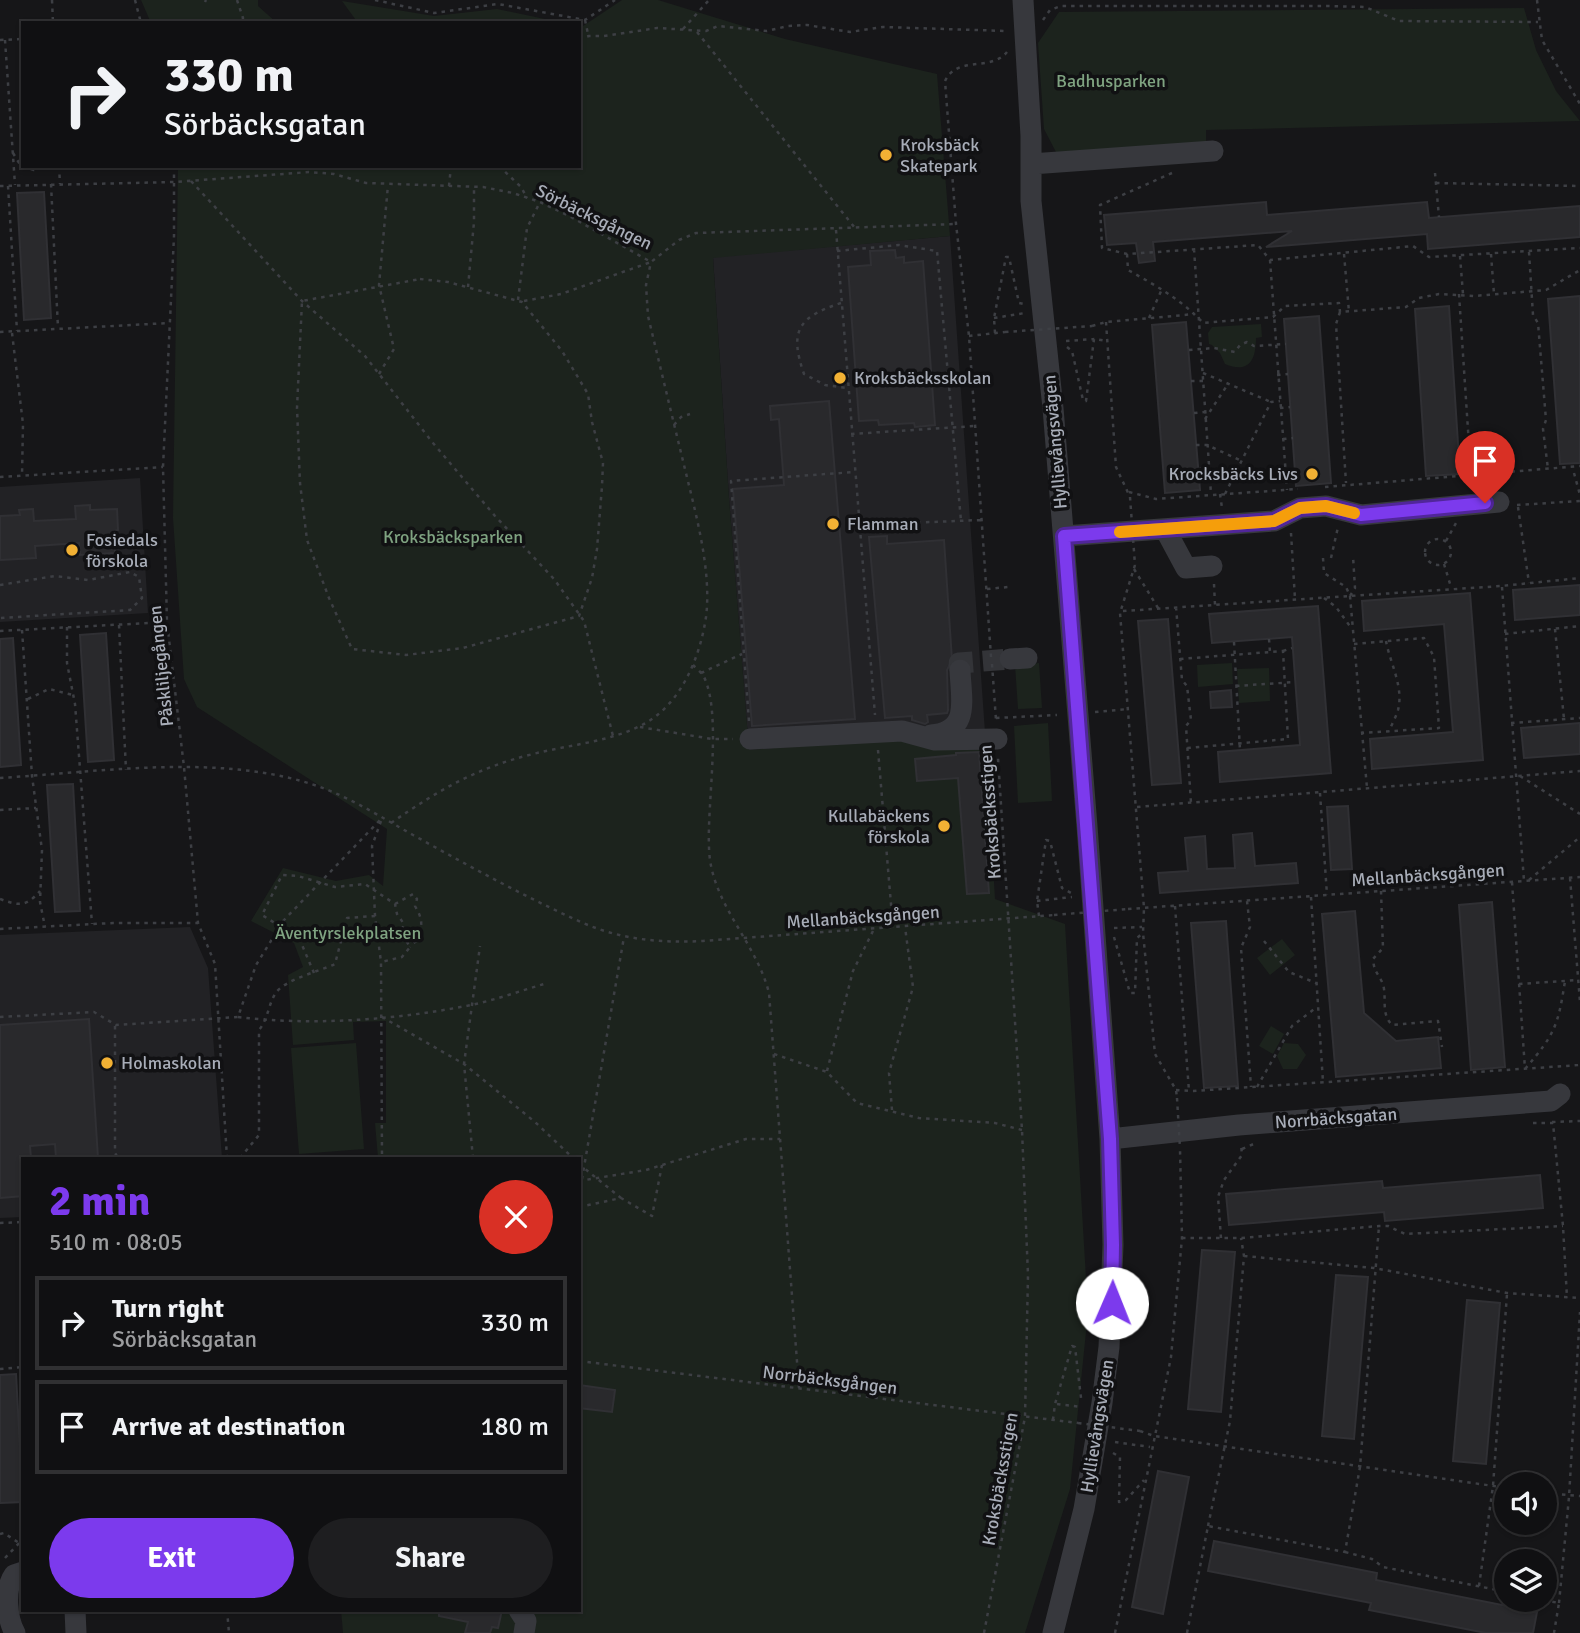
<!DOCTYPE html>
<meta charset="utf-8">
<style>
body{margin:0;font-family:Signika,sans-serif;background:#1e1e20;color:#f1f3f6;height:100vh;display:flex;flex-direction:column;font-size:26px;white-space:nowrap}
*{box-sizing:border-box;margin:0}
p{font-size:23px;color:#9c9d9f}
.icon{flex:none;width:38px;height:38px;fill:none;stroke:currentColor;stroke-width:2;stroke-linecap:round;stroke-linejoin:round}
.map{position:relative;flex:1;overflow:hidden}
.drawer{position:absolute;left:21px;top:1157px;width:560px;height:455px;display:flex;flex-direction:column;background:#101012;border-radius:0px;box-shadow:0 2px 5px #0004,0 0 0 2px #303032}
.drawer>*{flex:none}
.hud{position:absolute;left:21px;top:21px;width:560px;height:147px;border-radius:0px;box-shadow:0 2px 5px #0004,0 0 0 2px #303032;background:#101012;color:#f1f3f6;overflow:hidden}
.tools{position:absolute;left:1494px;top:1472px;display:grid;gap:14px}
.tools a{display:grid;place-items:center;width:63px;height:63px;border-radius:50%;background:#101012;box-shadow:0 2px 5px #0004,0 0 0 2px #303032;font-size:35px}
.pin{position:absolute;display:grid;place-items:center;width:60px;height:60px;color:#fff;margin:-72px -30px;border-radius:50% 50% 50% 0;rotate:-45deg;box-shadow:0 0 7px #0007}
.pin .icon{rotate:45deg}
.me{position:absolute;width:77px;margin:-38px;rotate:1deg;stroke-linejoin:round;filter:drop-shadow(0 0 5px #0008)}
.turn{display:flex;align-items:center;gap:24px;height:147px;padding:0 28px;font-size:32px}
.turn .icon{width:91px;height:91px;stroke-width:2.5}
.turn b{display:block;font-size:49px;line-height:60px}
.round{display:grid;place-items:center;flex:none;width:74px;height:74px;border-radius:37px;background:#1e1e20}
.head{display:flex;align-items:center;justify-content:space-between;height:119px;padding:0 28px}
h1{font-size:42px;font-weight:800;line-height:52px;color:#7c3aed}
.action{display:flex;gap:14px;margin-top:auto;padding:14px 28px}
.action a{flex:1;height:80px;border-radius:42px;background:#7c3aed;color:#fff;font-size:28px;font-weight:800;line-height:80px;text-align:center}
.action a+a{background:#1e1e20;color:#f1f3f6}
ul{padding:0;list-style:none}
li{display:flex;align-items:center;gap:21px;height:94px;margin:0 14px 10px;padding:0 14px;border:4px solid #303032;border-radius:0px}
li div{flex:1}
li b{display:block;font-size:26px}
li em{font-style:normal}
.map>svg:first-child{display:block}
</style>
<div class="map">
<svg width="1580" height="1633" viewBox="0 0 1580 1633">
<rect width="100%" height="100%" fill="#161618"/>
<path fill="#222225" d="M950 236 985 732 749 751 729 498 713 257Z
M140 478 148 613 0 622V487Z
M190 927 208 968 222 1158H23V1217L0 1218V935Z"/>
<path fill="#1c231d" d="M141 0H258V6L277 23H151Z
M622 0H658L785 39 937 74 950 236 713 258 729 498 749 750 985 732 995 899 1065 924 1088 1312 1070 1489 1025 1633H343L341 1610H579V1158H378L375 1123H386V1021L353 1022 354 1040 293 1045 288 975 303 967 294 943 251 921 283 868 336 881 369 875 383 886 387 829 197 707 184 679 173 518 178 166H579V26H583Z
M342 1 434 16 497 9 564 23H358Z
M1524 8 1536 50 1556 91 1580 121 1206 130V145L1056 152 1044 129 1038 43 1059 12Z
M1261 324 1262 337 1256 338C1256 360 1249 374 1225 364L1220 353 1212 345 1209 344 1208 333 1212 327Z
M1039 663 1042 708 1018 709 1015 665Z
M1232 663 1233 684 1198 687 1197 665Z
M1269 668 1270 701 1239 703 1237 669Z
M1048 723 1052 801 1018 803 1014 726Z
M1282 939 1295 955 1270 975 1257 958Z
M1271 1026 1284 1034 1273 1054 1259 1046Z
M356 1043 364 1149 299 1154 291 1048Z
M1284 1043 1298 1044 1306 1055 1297 1069H1283L1277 1056Z"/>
<path fill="#29292c" stroke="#303034" stroke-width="2" d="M44 192 51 318 24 320 17 193Z
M1266 202 1267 215 1427 202 1429 218 1580 206V237L1428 249 1427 234 1266 247 1292 231 1153 242 1155 261 1139 263 1136 243 1107 245 1104 215Z
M895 250 896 258 904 257V263L923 261 935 425 915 427 914 423 879 425 878 420 859 421 848 267 871 265 870 251Z
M1580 296V463L1560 464 1548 299Z
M1449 306 1460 474 1426 476 1415 309Z
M1319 316 1331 483 1296 486 1284 319Z
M1186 322 1200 490 1165 493 1152 325Z
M829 401 855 719 752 726 733 489 784 485 779 419 771 420 770 406Z
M90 505V510L117 509 118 530 114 531 115 553 80 555 79 543 35 546 36 558 0 560V516L20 515 19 510 33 509 34 521 76 519 75 506Z
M887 536V544L944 540 952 660 947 670 948 710 947 713 927 715 928 722 925 724 912 720V716L885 718 869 537Z
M1580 585V615L1515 620 1513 590Z
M1470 593 1483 760 1372 769 1370 739 1453 732 1444 624 1364 631 1362 601Z
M1318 606 1331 773 1220 782 1218 752 1300 745 1292 637 1212 643 1209 614Z
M1168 619 1181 783 1152 785 1138 621Z
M106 633 114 760 88 762 80 635Z
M13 638 21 765 0 767V639Z
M1231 690 1232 707 1211 708 1210 692Z
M1580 723V754L1524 758 1521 728Z
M979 752 989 893 967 894 958 778 917 781 915 759 956 755V753Z
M73 784 80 911 55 912 47 785Z
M1348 806 1352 869 1331 870 1327 807Z
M1252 833 1255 866 1296 863 1298 883 1160 893 1158 873 1188 871 1185 838 1205 836 1207 869 1235 868 1233 835Z
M1492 902 1505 1067 1471 1070 1459 905Z
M1355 911 1364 1013 1396 1041 1438 1037 1441 1068 1336 1077 1322 914Z
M1226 921 1238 1086 1204 1088 1191 923Z
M89 1019 98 1158H56L55 1144 30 1146 31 1158H23V1196L0 1198V1025Z
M1540 1175 1543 1208 1385 1221 1384 1212 1229 1225 1226 1194 1382 1181 1383 1188Z
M1202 1250 1235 1252 1221 1412 1188 1409Z
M1336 1275 1368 1277 1354 1439 1322 1436Z
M1467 1300 1500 1303 1486 1464 1453 1461Z
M16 1374 23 1502 0 1503V1375Z
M579 1385 615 1390 612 1412 579 1408Z
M1158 1471 1189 1477 1163 1614 1132 1607Z
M1214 1541 1377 1573 1376 1580 1537 1612 1533 1633H1486L1369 1610 1371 1603 1208 1571Z
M439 1610H502L498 1628 492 1627 490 1633H465L468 1622 439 1616Z"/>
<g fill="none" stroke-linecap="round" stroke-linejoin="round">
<path stroke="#333438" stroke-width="21" stroke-dasharray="21 10" stroke-linecap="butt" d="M960 670 959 663 1010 659"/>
<path stroke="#3d3f44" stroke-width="2.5" stroke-dasharray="3.5 5" stroke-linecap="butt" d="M52 0 53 23
M135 0 141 23
M237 0 243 18 242 23
M375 0 434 13 498 4 585 20 615 0
M1537 0 1542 40 1580 104
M205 2 206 0
M585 20 588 34
M1043 20 1050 10 1061 6H1329L1365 7 1399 21 1538 22
M683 29 709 0
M697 32 855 228
M579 39 589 36H604L657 28 706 31 718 26 767 31 788 26 807 25 850 32 883 27 1006 31
M0 40 23 39
M5 40 15 185
M13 153 21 166 34 170 50 166
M59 166 60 184
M174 166V236L163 467 167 622 184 767 198 923 215 964 227 1158
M499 166 521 187 527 198
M1172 173 1100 205 1102 248 1127 254 1258 245 1270 260 1413 246 1429 257 1580 248
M1435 173 1439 217
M191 181 302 301 365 356 433 443 495 516 554 579 584 621 613 736
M1436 183 1580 186
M51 184 58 328
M0 186 175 182 309 172 334 174 366 183 483 187 513 193 540 202 571 217 651 262 679 240 696 233 956 224
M8 186 17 331
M449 186 451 166
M836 230 875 715
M1194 249 1211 494
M837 251 899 245 937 251 961 521
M1529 252 1533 315 1538 323 1546 420 1543 429 1548 469
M1127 254 1128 270C1155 285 1182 300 1203 323L1273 317 1285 306 1339 303 1340 312 1406 307 1419 298 1439 294 1474 296 1546 290 1580 270
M1344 254 1349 312
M1491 254 1494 294
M1460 256 1463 294
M1270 260 1287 490
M420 279 448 282 522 302 562 351 588 394 592 422 603 463 602 486 597 549 592 578 579 616 463 648 406 655 352 649 329 598 307 540 300 483 297 408 302 301Z
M468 287 474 222V187
M1459 294 1471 475
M518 300 527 228 540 202
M524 301 561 294 651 262
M841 303C798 317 789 331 804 374L825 385 847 388
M1340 312 1336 324 1346 483
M994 318 1025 313
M1149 318 1162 289
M1106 322 1116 467 1130 497
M1092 326 1106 322 1195 314
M0 332 169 323
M12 333 23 424 22 476
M995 333 994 318 1006 257H1009L1019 303 1024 304
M969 336 1005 332
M1066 341 1094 339
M1067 347 1072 351 1083 400 1086 401 1094 339 1107 341
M1189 350 1214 348 1235 352 1240 345 1247 342 1254 346 1286 344
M1203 373 1271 402
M379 374 394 349 379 285 388 185
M1277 375 1288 374
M1191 381H1203
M1280 408 1290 407
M1194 413 1204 412
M1205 419 1228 384
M674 425 681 417 690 414
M851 434 975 426
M1283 439 1293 438
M1196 445H1207L1242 461
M1198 469 1209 468
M1236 473 1295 470
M1574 473 1580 495
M0 477 163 467
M1325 487 1580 466
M1129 492 1156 499 1298 489
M1220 494 1222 508
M1225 494 1271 402 1280 401
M1517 505 1580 501
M1518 507 1529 583
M858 525 981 520
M1291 533 1295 599
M1425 552a13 13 0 1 1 26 0a13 13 0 1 1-26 0Z
M1446 541 1456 523
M1323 558 1324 573 1346 587 1350 596 1355 588 1353 556
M1331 558 1338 527
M1444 564 1451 587
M1135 565 1120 613 1144 908 1143 933 1155 1054 1176 1090 1177 1098
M1134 569 1158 608
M1214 584 1215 605
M0 585 55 576 88 580 130 572 139 577 142 598 130 610 0 618
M1502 587 1524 881
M987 589 1008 587
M1350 596 1367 788
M1324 598 1336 607 1352 629
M1176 607 1182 680 1187 686 1191 720 1186 726 1191 803
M1123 611 1501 586 1580 578
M119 625 126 770
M67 627V663L75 704 92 924
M1555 629 1564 719
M22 630 32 776 42 850 40 902 45 927
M0 631 167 622
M1505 634 1580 626
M1269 639 1270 652
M1386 641C1390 663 1404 687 1398 710 1396 717 1392 724 1389 731
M1234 642 1240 750
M1354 644 1424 638 1434 657 1439 728 1362 733
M1283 651 1292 648
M991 657 969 336 956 224 945 81C957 55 991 72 1007 52
M1180 659 1283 651 1288 739 1187 748
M992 664 996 720
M693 665C696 668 701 672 704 677 722 714 707 803 709 847 710 903 756 941 769 993L799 1388
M701 673 742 654
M1236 686 1295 682
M28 699 49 689 73 695
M1095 712 1128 709
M996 718 1057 715
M749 721 731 481 854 472
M1511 723 1580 718
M640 727 712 739H733
M878 750 893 928
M1520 776 1580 814
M0 778C97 772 214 754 308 783 345 794 379 816 413 835 469 866 525 897 583 923 623 940 660 943 703 941L1054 915
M1320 793 1327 895
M1137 807 1580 771
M0 810 36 808
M381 821 372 846 375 916 381 962 382 1158
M391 823C439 790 476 768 533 754 568 745 608 742 640 726 680 707 700 658 706 617 712 570 695 511 684 465 672 416 660 366 648 316L646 285 651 262
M1570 878 1580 1002
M1529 880 1580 837
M1512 882 1525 1069
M1381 891 1383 948 1373 959C1374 970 1376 971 1381 980 1389 994 1379 1012 1392 1025L1438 1021 1442 1047
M1311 897 1323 1082
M0 899C19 906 26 907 40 891
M1037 901 1072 897
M1247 901 1250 927 1241 948 1251 1087
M395 904 413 894 417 899 415 906C420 915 423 921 420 931H415L413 934 416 941 410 947
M1175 906 1189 1091
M1128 909 1580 877
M1039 916 1037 901 1046 840 1050 841 1062 888 1071 893
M1114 928 1142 927
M0 929 113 923H198
M1114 937 1130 993H1135L1137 938 1143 933
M1264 941 1289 972 1316 983
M314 973 299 938 262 915 282 875 298 876 335 887 365 884 395 904 397 914 404 924 401 932 410 947 402 957 381 962
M1519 984 1578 980
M0 1017 94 1012 116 1025 238 1017 256 965 284 920 382 818
M238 1017C313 1026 396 1020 471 1005 495 1000 520 991 544 984
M382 1017 464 1064 535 1122 573 1158
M115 1026V1153L118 1158
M774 1054 827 1072 857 1103 919 1118 995 1123 1022 1130
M1525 1069C1555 1034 1558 1026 1565 981
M827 1071 853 971 874 929
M1257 1087 1292 1026 1317 1007
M1176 1090 1193 1091 1580 1065
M892 1110 889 1073 913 987 905 927
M1552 1122 1580 1121
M1533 1123H1553L1563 1226 1567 1298
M1242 1149 1256 1143
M240 1158 259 1135V1030C268 1019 268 1006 275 994 283 980 320 971 335 964L347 918 375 916
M473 1158 464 1064 480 946
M579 1164 621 1198
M579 1181 646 1170 746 1139H780
M579 1196 624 937
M579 1207 621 1198 652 1216 662 1165
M0 1223 23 1222
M1182 1238H1241L1379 1226H1388L1405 1234 1563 1226
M1221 1238 1218 1197 1224 1180 1242 1155 1241 1144
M1244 1256 1374 1268 1507 1293 1580 1298
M579 1361 1078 1423
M0 1369 23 1367
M1057 1404 1081 1407
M1053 1420 1055 1404 1072 1346 1075 1347 1081 1398 1085 1399
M1140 1431 1154 1436 1507 1488
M1115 1442 1150 1447
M1113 1453 1120 1457 1119 1502 1126 1500 1144 1480
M1545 1493 1580 1496
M1208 1526 1230 1421 1244 1256 1241 1238
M0 1534 4 1533 19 1543
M1345 1552 1372 1559 1383 1567 1507 1592
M5 1558 23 1539
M1479 1586 1493 1486 1507 1294
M1544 1600 1559 1603 1554 1633
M1559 1603 1569 1497 1580 1312
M227 1610 229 1633
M984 1633 1025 1417 1028 1275 1022 1130 998 758
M1115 1633 1171 1357 1182 1238 1180 1149
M1187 1633 1208 1526 1345 1552 1360 1467 1379 1226"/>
<path stroke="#37383d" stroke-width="21" d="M1023 0 1031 136V201L1053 408 1087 826 1110 1139 1113 1245 1109 1347 1102 1403 1084 1509 1053 1633
M1031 164 1213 151
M1165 529 1186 568 1212 566
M1064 536 1274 521 1300 508 1326 506 1361 515 1499 502
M1010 659 1027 658
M931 735C971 732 961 699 960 670
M750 739 902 731 935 740 997 739
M1110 1139 1239 1125 1551 1101 1560 1094
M75 1610 76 1633
M519 1610 526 1621 524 1633
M15 1633C7 1619 4 1589 14 1575L23 1572"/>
<path stroke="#3d3f44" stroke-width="2.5" stroke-dasharray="3.5 5" stroke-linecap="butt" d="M1005 332 1092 326
M1130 497 1135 565
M1054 915 1128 909
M1177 1098 1180 1148
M1078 1423 1140 1431"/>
</g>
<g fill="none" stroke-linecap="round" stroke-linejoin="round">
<defs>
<path id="route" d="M1112 1303 1113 1245 1110 1139 1064 536 1274 521 1300 508 1326 506 1361 515 1485 503"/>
</defs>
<use href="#route" stroke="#51269a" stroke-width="18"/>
<use href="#route" stroke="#7c3aed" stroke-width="12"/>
<path stroke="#f59e0b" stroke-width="12" d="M1120 532 1274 521 1300 508 1326 506 1354 513"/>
</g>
<g fill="#f2b134" stroke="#111113" stroke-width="2.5">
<circle cx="886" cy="155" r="7"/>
<circle cx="840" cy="378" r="7"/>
<circle cx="1312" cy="474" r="7"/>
<circle cx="833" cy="524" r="7"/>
<circle cx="72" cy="550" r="7"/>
<circle cx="944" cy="826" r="7"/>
<circle cx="107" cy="1063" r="7"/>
</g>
<g text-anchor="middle" stroke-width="7" stroke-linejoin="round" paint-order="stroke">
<g font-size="18" fill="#7fa381" stroke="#111113">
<text x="1111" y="87">Badhusparken</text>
<text x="453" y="543">Kroksbäcksparken</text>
<text x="348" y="939">Äventyrslekplatsen</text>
</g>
<g font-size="18" fill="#a8adb8" stroke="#111113" text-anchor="start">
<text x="900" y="151">Kroksbäck<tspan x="900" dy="21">Skatepark</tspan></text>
<text x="854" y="384">Kroksbäcksskolan</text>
<text x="1298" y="480" text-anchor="end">Krocksbäcks Livs</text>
<text x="847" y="530">Flamman</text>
<text x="86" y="546">Fosiedals<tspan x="86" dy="21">förskola</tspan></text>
<text x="930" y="822" text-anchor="end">Kullabäckens<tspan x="930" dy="21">förskola</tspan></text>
<text x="121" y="1069">Holmaskolan</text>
</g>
<g font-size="18" fill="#a8adb8" stroke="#111113">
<text transform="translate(594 217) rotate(26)" y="6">Sörbäcksgången</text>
<text transform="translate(1055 442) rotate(-95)" y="6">Hyllievångsvägen</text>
<text transform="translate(161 666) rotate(-96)" y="6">Påskliljegången</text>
<text transform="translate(990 812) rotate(-94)" y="6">Kroksbäcksstigen</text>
<text transform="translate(1428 875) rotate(-4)" y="6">Mellanbäcksgången</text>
<text transform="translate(863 917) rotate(-4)" y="6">Mellanbäcksgången</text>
<text transform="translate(1336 1118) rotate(-4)" y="6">Norrbäcksgatan</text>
<text transform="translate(830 1380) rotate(7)" y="6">Norrbäcksgången</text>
<text transform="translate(1097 1426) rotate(-81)" y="6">Hyllievångsvägen</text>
<text transform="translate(1000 1479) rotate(-80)" y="6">Kroksbäcksstigen</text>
</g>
</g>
</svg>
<div class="tools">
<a><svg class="icon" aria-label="sound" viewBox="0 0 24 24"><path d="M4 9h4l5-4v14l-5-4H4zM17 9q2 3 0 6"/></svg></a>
<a><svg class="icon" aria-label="layers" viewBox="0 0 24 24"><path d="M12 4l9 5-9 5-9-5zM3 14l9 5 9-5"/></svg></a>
</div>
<div class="pin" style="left:1485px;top:503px;background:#d93025"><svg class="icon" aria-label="arrive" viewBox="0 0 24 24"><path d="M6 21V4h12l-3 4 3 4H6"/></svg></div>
<svg class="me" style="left:1112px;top:1303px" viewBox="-20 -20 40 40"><circle r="19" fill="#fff"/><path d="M0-13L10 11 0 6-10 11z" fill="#7c3aed"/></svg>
<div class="hud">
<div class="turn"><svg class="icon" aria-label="right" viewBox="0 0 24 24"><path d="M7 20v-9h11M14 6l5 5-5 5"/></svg><div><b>330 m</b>Sörbäcksgatan</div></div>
</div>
<section class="drawer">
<div class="head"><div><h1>2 min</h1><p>510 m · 08:05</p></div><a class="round" style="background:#d93025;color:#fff"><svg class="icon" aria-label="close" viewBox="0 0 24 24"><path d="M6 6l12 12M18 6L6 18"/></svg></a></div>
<ul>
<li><svg class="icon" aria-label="right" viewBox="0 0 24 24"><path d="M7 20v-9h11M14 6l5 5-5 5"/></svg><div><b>Turn right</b><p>Sörbäcksgatan</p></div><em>330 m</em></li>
<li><svg class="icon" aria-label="arrive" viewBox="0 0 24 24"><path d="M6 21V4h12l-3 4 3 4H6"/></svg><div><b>Arrive at destination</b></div><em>180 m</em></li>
</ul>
<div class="action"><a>Exit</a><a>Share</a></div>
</section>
</div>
